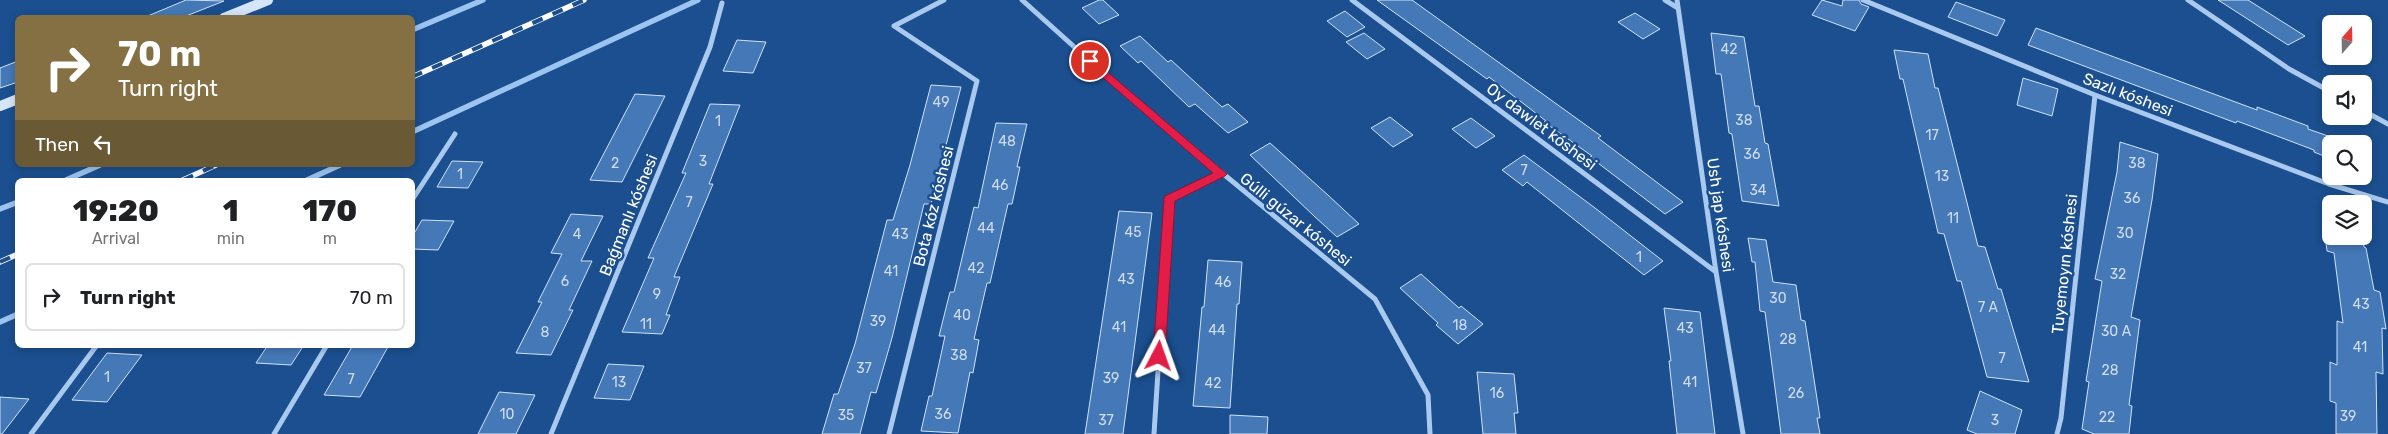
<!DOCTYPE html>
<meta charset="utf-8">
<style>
body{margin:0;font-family:Rubik,sans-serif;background:#f2f2f2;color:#202124;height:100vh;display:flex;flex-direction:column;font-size:19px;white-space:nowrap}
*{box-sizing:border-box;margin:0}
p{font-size:16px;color:#757577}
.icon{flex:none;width:28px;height:28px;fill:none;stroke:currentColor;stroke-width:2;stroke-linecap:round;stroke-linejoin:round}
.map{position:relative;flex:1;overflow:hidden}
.side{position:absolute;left:15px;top:178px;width:400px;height:170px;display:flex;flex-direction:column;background:#fff;border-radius:8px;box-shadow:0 2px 8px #0003}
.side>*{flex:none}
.guide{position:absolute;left:15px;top:15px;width:400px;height:152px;border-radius:8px;box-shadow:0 2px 8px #0003;background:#847042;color:#fff;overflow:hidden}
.needle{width:32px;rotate:20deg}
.fabs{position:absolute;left:2322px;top:15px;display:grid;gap:10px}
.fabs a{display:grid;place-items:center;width:50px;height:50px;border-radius:8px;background:#fff;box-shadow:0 2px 8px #0003;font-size:25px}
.pin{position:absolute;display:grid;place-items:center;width:42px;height:42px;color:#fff;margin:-21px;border:2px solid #fff;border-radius:50%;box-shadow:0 1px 5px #0007}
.me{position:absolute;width:55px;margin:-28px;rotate:4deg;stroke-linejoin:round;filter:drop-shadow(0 0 4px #0008)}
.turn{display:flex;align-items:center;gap:18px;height:105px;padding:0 20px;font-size:22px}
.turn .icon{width:65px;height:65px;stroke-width:2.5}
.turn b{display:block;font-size:35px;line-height:42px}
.then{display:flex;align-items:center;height:48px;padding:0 20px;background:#0003;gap:10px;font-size:19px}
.eta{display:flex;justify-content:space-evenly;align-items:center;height:85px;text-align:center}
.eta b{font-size:30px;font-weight:800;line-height:35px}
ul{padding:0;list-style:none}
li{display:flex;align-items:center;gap:15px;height:68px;margin:0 10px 8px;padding:0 10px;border:2px solid #e0e0e0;border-radius:8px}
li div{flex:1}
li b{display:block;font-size:19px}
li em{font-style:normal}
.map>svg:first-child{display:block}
</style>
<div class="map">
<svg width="2388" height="434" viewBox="0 0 2388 434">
<rect width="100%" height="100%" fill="#1b4f8f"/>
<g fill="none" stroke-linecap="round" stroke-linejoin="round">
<path stroke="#9cc4f0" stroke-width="5.5" d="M412 30 483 0
M412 132 698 0
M66 180 100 165
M307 180 340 165
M0 209 18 202
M0 322 18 314"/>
</g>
<path fill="#4478b7" stroke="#cfe3fa" d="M186 0 224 1 181 18H143Z
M1099 0H1103L1119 15 1099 24 1082 8Z
M1377 0H1412L1601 136 1598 138 1683 202 1665 214 1590 157 1592 156 1544 122 1546 121 1489 77 1487 79Z
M1822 0 1842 6 1843 0H1859L1861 4 1869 7 1855 31 1812 15Z
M2218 0H2248L2305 36 2288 45Z
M1956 2 2005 20 1997 36 1948 17Z
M1345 11 1365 27 1347 37 1327 21Z
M1635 13 1660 29 1643 39 1618 22Z
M2036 28 2257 110V107L2308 126V129L2331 137V159L2314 152V150L2237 121 2236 123 2028 45Z
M1364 33 1385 49 1367 59 1346 42Z
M1711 33 1744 37 1755 106H1759L1765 143 1768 144 1779 206 1742 201 1732 134 1729 133 1721 74H1716Z
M1140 36 1168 62 1171 60 1222 107 1228 104 1248 122 1228 133 1195 104 1189 107 1141 61 1138 63 1120 46Z
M737 40 766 42 753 73 723 71Z
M1894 50 1928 54 1935 88H1938L1978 246 1985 247 1998 289H2001L2029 382 1987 377 1961 281H1957L1944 234 1938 233 1903 79H1900Z
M18 61V82L0 88V68Z
M2023 78 2058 89 2052 116 2017 105Z
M931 85 961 87 931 204H924L892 338 876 393 871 392 860 434H822L834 394H838L855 344 887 220H893L910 165Z
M635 94 665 96 622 182 590 180Z
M710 104 740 105 709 184H713L674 277H680L666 315H670L662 334 622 332 654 258H648L686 173H682Z
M1390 117 1413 135 1393 147 1371 128Z
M1471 118 1495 136 1476 148 1452 129Z
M996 123 1027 124 1017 167H1020L1012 204H1008L990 283H987L974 339 979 340 973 373 970 372 958 433 921 431 929 396H932L945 336H939L950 292H954L974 207 978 208Z
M2120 142 2158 154 2152 200 2131 317 2140 320 2129 405 2132 406 2129 434H2094L2082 429 2089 382 2086 381 2102 281 2095 279 2117 172Z
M1270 143 1329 196 1359 224 1337 237 1314 216 1250 155Z
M1524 155 1595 208 1663 261 1644 275 1527 182 1523 186 1502 170Z
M452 161 483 162 468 188 437 187Z
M1119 211 1152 213 1123 434H1085Z
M571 214 603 216 581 261H592L569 310H573L551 355 516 353 542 302H538L562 254 551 253Z
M422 220 454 221 438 250 412 249V237Z
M2325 236H2362L2364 247 2366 248 2374 290 2380 292 2386 329 2382 328 2383 374 2376 372 2377 434H2336V403L2330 401V362L2337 365V321L2343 323 2334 253 2327 251Z
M1748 238 1766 240 1773 282 1796 285 1801 320 1805 321 1820 418H1817L1820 434H1781L1765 312 1760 311 1755 262H1752Z
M1208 260 1242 262 1239 304H1237L1230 408 1193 406 1202 307H1204Z
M1421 274 1459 308 1461 306 1483 324 1458 344 1436 325 1438 323 1400 288Z
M1664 308 1700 312 1715 434H1677L1669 361H1671Z
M268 345H304L291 365 256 363Z
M353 345H389L360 397 324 395Z
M107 353 142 355 107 402 72 400Z
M608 364 644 366 630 400 594 398Z
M1477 372 1514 374 1518 413H1514L1516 434H1483Z
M1980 391 2022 410 2015 434H1977L1967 430Z
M499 392 535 395 516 434H478Z
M0 397 29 399 2 434H0Z
M1230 415 1268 417 1267 434H1230Z"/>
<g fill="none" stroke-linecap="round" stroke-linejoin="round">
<path stroke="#a9c9ee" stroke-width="5" d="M1022 0 1130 97 1375 299 1428 395 1430 434
M1352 0 1716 272
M1665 0 1678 8
M1677 0 1716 272 1743 434
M1863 0 2095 95 2329 184 2388 202
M2188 0 2289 69 2331 92
M2364 111 2388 124
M412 200 455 134
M31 434 97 345
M274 434 327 345
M551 434 710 47 722 3
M889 434 977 81 894 26 944 0
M1154 434 1169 199 1221 173
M2057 434 2061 418 2095 95"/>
<path stroke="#d6e6fa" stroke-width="10" d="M224 18 268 0
M0 106 18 99"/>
<defs>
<path id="rail" d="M412 77 584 0
M183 180 216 165
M0 262 18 254"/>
</defs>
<use href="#rail" stroke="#fff" stroke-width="5.5"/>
<use href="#rail" stroke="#1b4f8f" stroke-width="4" stroke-dasharray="11" stroke-linecap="butt"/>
</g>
<path fill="#e11d48" stroke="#92132f" d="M1090 57 1227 174 1225 176 1175 201 1165 356 1159 361 1153 356 1164 199 1165 196 1213 173 1086 63 1085 61Z"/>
<g text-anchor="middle" stroke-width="5" stroke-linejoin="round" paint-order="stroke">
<g font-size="14" fill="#d0dded">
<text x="1729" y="54">42</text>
<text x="941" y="107">49</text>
<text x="1744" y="125">38</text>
<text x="718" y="126">1</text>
<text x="1932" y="140">17</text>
<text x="1007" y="146">48</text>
<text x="1752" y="159">36</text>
<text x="703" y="166">3</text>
<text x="615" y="168">2</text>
<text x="2137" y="168">38</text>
<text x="1524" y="175">7</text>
<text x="460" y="179">1</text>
<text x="1942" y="181">13</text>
<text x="1000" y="190">46</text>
<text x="1758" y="195">34</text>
<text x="2132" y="203">36</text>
<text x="689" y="207">7</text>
<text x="1953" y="223">11</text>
<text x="986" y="233">44</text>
<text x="1133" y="237">45</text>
<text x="2125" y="238">30</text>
<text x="577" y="239">4</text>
<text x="900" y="239">43</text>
<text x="1639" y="262">1</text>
<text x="976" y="273">42</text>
<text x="891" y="276">41</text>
<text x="2118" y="279">32</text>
<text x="1126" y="284">43</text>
<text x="565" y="286">6</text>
<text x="1223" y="287">46</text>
<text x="657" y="299">9</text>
<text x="1778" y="303">30</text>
<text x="2361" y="309">43</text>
<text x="1988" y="312">7 А</text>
<text x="962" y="320">40</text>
<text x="878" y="326">39</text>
<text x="646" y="329">11</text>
<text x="1460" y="330">18</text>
<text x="1119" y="332">41</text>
<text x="1685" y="333">43</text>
<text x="1217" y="335">44</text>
<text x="2116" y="336">30 А</text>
<text x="545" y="337">8</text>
<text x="1788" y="344">28</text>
<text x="2360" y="352">41</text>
<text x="959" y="360">38</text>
<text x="2002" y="363">7</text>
<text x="864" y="373">37</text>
<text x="2110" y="375">28</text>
<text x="107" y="382">1</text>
<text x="1111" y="383">39</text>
<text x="351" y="384">7</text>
<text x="619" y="387">13</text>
<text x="1690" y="387">41</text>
<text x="1213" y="388">42</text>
<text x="1497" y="398">16</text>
<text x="1796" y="398">26</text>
<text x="507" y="419">10</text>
<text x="943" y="419">36</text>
<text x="846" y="420">35</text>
<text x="2348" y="421">39</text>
<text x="2107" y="422">22</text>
<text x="1106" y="425">37</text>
<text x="1995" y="425">3</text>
</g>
<g font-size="16" fill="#fff" stroke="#1b4f8f">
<text transform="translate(2128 94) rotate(21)" y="6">Sazlı kóshesi</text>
<text transform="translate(1542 126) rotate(37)" y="6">Oy dawlet kóshesi</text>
<text transform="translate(933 206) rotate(-76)" y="6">Bota kóz kóshesi</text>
<text transform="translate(628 215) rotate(-68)" y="6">Baǵmanlı kóshesi</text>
<text transform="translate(1721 215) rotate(82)" y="6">Ush jap kóshesi</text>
<text transform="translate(1296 219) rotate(39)" y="6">Gúlli gúzar kóshesi</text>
<text transform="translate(2064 264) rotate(-84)" y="6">Tuyemoyın kóshesi</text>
</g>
</g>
</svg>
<div class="fabs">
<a><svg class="needle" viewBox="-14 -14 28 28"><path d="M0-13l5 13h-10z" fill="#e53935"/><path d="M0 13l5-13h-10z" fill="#757577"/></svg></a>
<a><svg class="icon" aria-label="sound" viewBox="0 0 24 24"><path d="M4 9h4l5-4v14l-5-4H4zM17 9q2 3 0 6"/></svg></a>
<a><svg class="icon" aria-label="search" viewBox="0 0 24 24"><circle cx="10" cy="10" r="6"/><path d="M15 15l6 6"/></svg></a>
<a><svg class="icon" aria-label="layers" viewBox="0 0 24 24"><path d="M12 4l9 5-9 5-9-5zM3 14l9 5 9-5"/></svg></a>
</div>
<div class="pin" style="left:1090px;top:61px;background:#d93025"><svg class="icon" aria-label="arrive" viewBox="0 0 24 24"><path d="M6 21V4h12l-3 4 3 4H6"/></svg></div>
<svg class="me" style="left:1159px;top:356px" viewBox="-20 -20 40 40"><path d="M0-17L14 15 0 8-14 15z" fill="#e11d48" stroke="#fff" stroke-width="4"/></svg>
<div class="guide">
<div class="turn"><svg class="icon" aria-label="right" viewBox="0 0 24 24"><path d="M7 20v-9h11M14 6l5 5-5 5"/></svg><div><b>70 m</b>Turn right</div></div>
<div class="then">Then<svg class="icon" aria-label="left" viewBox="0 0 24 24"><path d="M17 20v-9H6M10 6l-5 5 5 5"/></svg></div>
</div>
<section class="side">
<div class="eta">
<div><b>19:20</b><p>Arrival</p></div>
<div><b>1</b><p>min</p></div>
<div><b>170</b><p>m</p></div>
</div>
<ul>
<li><svg class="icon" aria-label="right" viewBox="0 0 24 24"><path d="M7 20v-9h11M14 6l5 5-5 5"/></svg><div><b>Turn right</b></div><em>70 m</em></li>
</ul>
</section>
</div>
